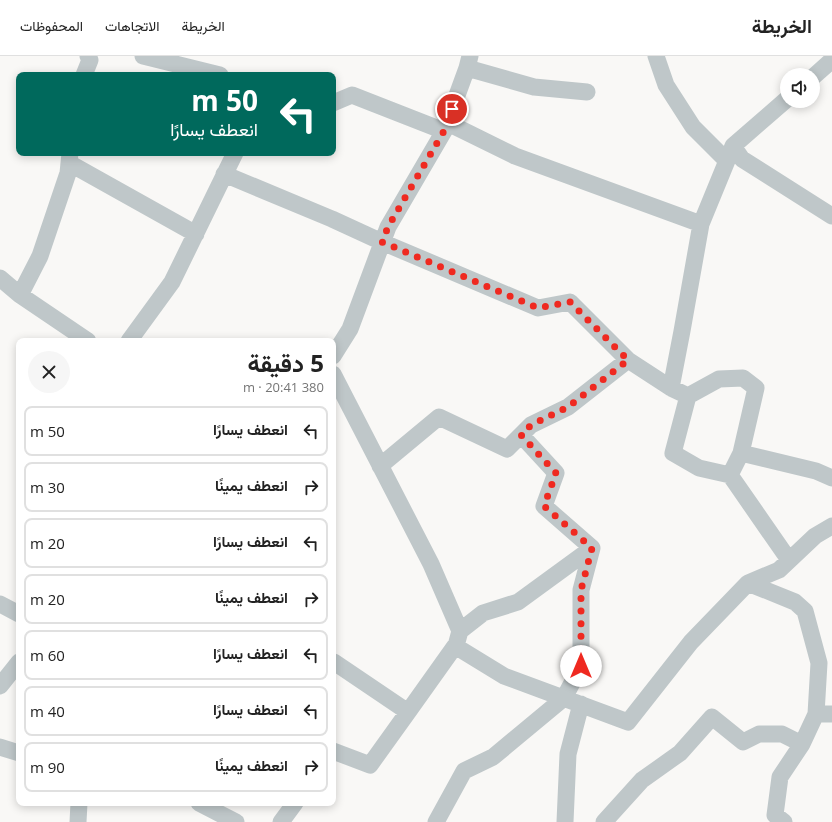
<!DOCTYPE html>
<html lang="ar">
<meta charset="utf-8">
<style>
body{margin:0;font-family:"Open Sans",Vazirmatn,sans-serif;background:#f6f6f6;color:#222;direction:rtl;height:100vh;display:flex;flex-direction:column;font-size:15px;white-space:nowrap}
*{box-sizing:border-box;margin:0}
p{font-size:13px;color:#767676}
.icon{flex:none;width:22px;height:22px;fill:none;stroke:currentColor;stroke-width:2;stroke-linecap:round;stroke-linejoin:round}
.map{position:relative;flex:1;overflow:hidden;direction:ltr}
.side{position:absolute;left:16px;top:282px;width:320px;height:468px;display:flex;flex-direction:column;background:#fff;border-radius:8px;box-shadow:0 2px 10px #0003;direction:rtl}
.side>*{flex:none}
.banner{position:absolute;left:16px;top:16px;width:320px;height:84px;border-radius:8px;box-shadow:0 2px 10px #0003;direction:rtl;background:#00695c;color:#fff;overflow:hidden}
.fabs{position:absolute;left:780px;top:12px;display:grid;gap:8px}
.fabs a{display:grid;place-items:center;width:40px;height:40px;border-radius:50%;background:#fff;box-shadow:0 2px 10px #0003;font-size:20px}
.pin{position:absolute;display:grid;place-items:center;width:34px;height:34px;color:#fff;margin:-17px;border:2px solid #fff;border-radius:50%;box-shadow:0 1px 4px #0007}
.me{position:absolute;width:44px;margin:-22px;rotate:0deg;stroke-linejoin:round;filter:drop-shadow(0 0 3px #0008)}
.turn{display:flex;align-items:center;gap:14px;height:84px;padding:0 12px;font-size:18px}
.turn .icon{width:52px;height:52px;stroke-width:2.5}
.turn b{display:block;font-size:28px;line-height:34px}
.round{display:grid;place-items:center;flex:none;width:42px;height:42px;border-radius:21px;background:#f6f6f6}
.overview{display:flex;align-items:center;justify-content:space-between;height:68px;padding:0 12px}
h1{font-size:24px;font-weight:700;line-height:30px}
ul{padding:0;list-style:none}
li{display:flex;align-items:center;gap:12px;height:50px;margin:0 8px 6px;padding:0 4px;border:2px solid #e0e0e0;border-radius:8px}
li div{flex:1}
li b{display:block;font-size:15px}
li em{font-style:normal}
header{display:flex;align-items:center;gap:24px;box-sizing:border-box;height:56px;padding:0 20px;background:#fff;border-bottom:1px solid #e0e0e0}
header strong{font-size:19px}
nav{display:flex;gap:22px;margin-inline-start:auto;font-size:14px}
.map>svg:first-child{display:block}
</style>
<header>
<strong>الخريطة</strong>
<nav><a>الخريطة</a><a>الاتجاهات</a><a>المحفوظات</a></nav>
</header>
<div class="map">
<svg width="832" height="766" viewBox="0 0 832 766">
<rect width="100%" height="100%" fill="#f9f8f6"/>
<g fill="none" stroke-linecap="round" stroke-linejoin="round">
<path stroke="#bfc7c9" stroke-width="17" d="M143 0 220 19
M656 0 666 29 693 71 727 105
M467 12 534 31 587 36
M84 19 90 4 88 0
M813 21 832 4
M333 47 352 39 444 75
M448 67 515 100 701 168
M733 90 742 103 832 160
M69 107 196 178
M224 118 332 163 382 186 538 252 570 246 628 304 671 332 688 340
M0 222 20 239 88 285
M20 239 40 200 68 117 70 97
M129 285 172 226 235 97
M333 300 350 273 388 171 444 75 467 12 470 0
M333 318 431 508 460 575 457 586
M743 322 756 332 741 397 730 419 699 412 673 397 688 340 719 323Z
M671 332 682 275 701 168 733 90 787 43
M741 397 816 415 832 422
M380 410 439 361 507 393 531 369 568 351 628 304
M730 419 789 504
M748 527 779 514 815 480 832 470
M0 548 19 558
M460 575 483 557 518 546 592 492 544 450 556 417 521 379
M333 608 334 606 408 656 455 590 504 620 628 666 691 586 748 527 795 546 805 555 819 607 816 658H832
M0 630 19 606
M0 691 19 697
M333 695 370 709 408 656
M199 747 236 766
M78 766 79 747
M281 766 295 747
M436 766 464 715 493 701 564 642 581 610V534L592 492
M565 766 568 698 581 648
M604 766 642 724 680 697 712 661 743 686 759 678H782L802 688 816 658
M784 766 775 759 780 721 802 688"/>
</g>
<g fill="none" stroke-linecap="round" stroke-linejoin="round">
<path stroke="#ef2920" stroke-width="7" stroke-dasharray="0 12.6" d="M452 53 444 75 388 171 382 186 538 252 570 246 628 304 568 351 531 369 521 379 556 417 544 450 592 492 581 534V610"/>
</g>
</svg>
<div class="fabs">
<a><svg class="icon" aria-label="sound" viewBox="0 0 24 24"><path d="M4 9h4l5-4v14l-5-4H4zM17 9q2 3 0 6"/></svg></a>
</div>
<div class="pin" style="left:452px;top:53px;background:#d93025"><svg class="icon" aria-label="arrive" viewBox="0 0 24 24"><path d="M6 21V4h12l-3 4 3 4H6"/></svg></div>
<svg class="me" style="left:581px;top:610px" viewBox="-20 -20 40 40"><circle r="19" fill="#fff"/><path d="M0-13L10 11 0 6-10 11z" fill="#ef2920"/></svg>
<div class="banner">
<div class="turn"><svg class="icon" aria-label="left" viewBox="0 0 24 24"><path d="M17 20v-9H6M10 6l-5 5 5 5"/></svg><div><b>50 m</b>انعطف يسارًا</div></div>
</div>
<section class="side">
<div class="overview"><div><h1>5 دقيقة</h1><p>380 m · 20:41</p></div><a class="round"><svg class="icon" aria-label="close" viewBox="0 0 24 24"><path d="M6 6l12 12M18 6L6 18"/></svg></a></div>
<ul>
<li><svg class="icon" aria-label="left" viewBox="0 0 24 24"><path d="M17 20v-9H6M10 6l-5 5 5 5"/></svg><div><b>انعطف يسارًا</b></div><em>50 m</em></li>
<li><svg class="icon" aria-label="right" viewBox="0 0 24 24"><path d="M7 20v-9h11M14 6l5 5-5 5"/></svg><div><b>انعطف يمينًا</b></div><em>30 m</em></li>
<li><svg class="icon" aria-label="left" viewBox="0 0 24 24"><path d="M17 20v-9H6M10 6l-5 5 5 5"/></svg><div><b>انعطف يسارًا</b></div><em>20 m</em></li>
<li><svg class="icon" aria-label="right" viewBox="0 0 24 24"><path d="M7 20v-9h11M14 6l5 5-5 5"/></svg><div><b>انعطف يمينًا</b></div><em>20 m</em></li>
<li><svg class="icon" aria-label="left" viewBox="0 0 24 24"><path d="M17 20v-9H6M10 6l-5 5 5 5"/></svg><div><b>انعطف يسارًا</b></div><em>60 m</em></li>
<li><svg class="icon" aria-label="left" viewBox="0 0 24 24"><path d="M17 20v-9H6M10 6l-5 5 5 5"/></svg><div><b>انعطف يسارًا</b></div><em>40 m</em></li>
<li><svg class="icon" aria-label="right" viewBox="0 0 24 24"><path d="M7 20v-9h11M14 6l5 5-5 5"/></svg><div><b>انعطف يمينًا</b></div><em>90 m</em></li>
</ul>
</section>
</div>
